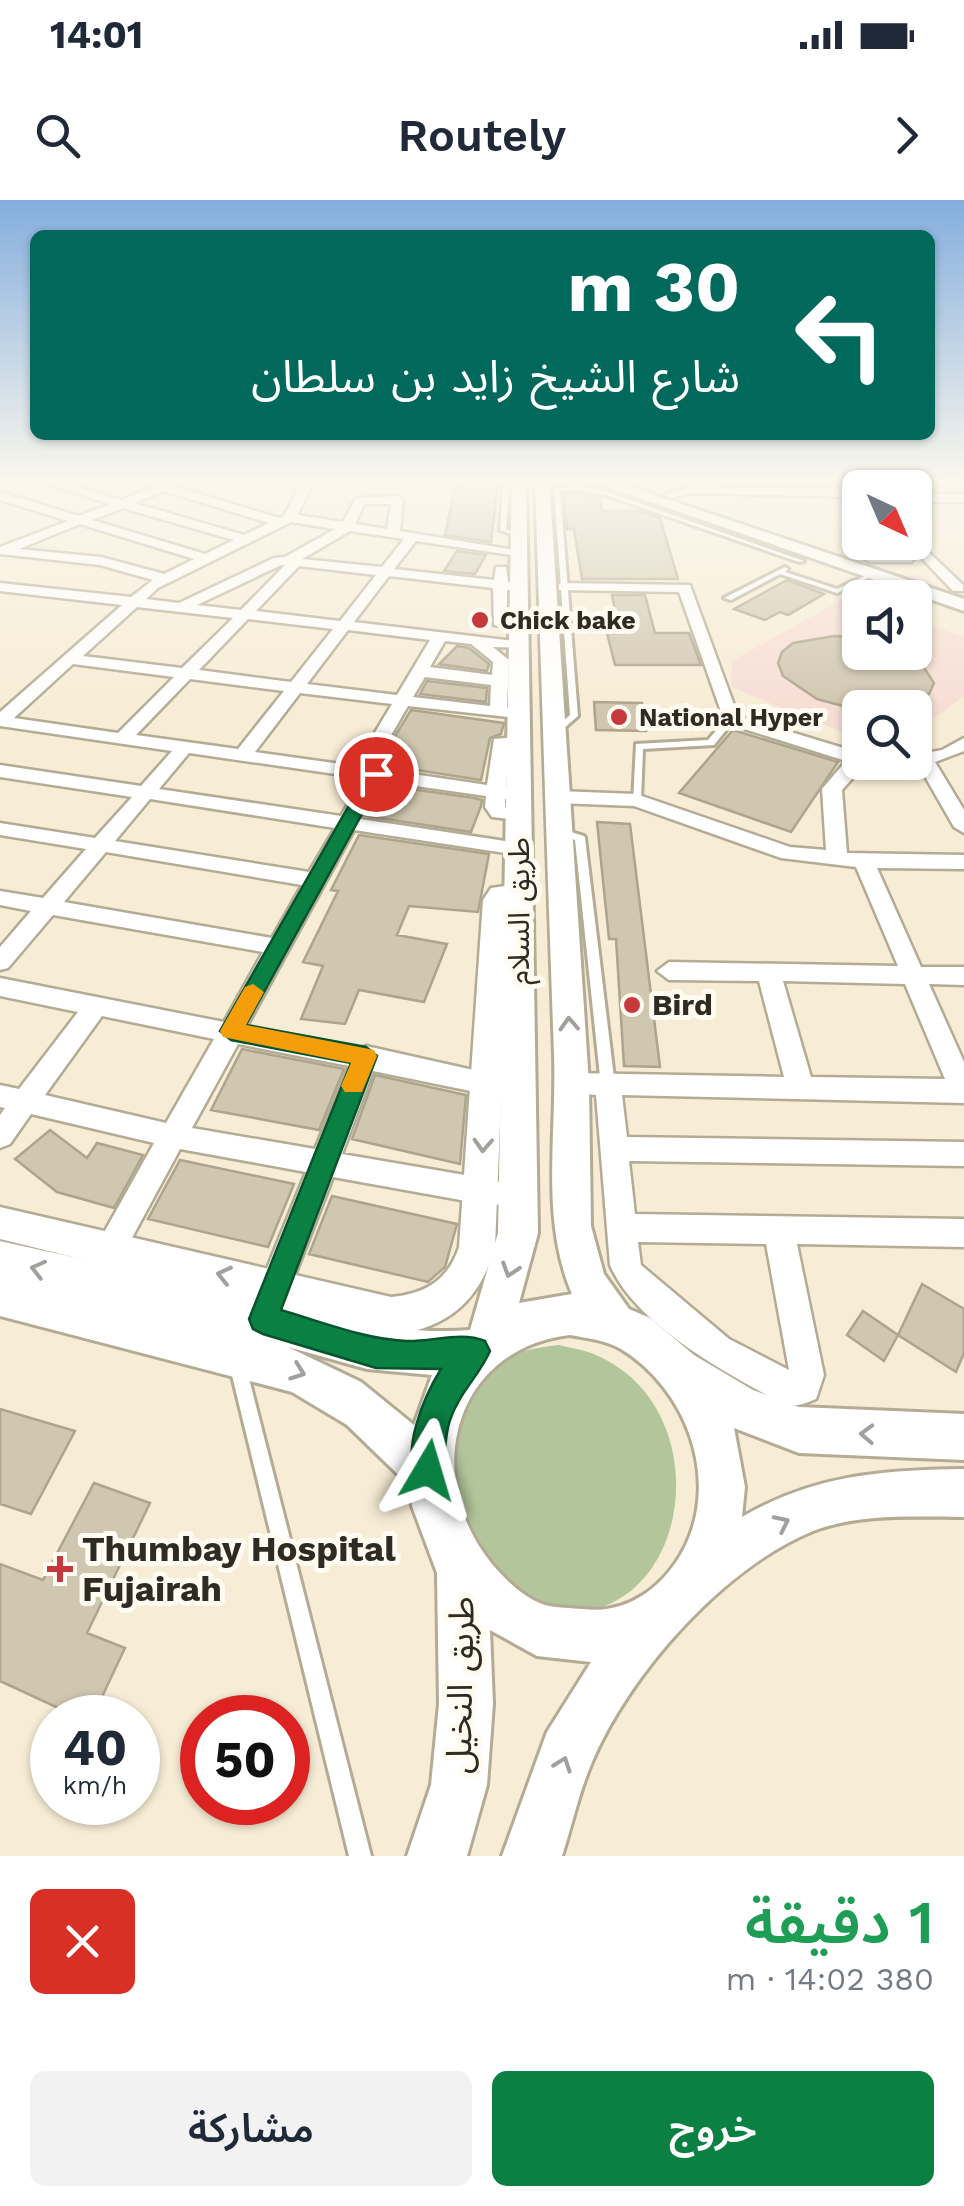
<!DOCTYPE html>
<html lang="ar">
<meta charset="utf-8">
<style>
body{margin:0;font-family:"Work Sans","Noto Sans Arabic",sans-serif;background:#f2f2f3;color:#1f2937;direction:rtl;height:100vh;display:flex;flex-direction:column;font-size:38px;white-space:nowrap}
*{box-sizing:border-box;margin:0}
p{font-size:32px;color:#747a83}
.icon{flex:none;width:55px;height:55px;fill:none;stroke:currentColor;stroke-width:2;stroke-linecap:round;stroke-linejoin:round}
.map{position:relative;height:1656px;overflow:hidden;direction:ltr}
.drawer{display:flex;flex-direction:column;background:#fff;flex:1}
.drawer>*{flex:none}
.guide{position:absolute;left:30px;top:30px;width:905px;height:210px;border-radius:15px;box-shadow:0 2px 8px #0004;direction:rtl;background:#00695c;color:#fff;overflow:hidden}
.needle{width:65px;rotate:136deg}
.controls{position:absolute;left:842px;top:270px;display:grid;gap:20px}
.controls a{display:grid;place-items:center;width:90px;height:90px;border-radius:15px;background:#fff;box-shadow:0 2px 8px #0004;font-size:50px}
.speed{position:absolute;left:30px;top:1495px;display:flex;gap:20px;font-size:50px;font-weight:700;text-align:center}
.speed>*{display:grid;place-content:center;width:130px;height:130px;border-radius:50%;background:#fff;box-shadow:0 2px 8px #0004;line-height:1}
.speed small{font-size:25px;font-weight:400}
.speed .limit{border:15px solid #d22;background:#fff;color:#111}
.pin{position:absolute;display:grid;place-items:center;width:85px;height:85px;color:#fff;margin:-42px;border:5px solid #fff;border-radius:50%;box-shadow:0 2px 10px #0007}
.me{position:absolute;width:110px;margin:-55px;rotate:7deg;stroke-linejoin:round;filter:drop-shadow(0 0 8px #0008)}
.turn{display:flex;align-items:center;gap:35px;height:210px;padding:0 30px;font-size:45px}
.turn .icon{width:130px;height:130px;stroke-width:2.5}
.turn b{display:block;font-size:70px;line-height:85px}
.round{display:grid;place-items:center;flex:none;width:105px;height:105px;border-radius:15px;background:#f2f2f3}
.overview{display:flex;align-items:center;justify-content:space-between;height:170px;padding:0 30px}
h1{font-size:60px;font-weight:600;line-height:75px;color:#1e9e55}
.cta{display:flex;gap:20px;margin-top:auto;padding:20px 30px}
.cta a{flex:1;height:115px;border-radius:15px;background:#0b8043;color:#fff;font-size:40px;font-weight:600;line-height:115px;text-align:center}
.cta a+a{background:#f2f2f3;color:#1f2937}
.status{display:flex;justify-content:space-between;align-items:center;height:70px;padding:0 50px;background:#fff;direction:ltr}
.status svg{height:28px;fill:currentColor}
header{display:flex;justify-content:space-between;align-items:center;height:130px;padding:0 30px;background:#fff;font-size:45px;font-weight:600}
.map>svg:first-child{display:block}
</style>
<div class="status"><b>14:01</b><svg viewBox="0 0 49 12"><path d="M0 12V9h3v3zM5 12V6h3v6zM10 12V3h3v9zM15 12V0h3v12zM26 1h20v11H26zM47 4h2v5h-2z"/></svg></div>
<header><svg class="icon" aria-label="forward" viewBox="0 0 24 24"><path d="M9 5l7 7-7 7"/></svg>Routely<svg class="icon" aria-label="search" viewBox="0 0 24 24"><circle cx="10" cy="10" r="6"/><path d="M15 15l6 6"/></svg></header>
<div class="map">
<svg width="964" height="1656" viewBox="0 0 964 1656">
<rect width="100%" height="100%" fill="#f7edd6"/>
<path fill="#f7ded5" d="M848 396 860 401V452H915V420L964 437V496L915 532V508H860V540L731 487 732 461Z"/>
<path fill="#b3c69b" d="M559 1145C571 1148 585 1150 596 1155 727 1211 690 1442 539 1410 519 1406 481 1371 463 1358L442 1231C481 1175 486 1153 559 1145Z"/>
<path fill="#d0c7b0" stroke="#ada48e" stroke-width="2.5" d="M456 283 498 284 491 342 445 335Z
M575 293 600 298 602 311H641L660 318 678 379H582L574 329H567L564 294Z
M457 351 486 355 475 374 444 371Z
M787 380 824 394 788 415 780 412 765 420 734 409Z
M612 395H645L655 433H689L701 465H615L607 433H620Z
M834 436 860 437V452H907L919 460 934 483 929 494 900 508 843 506 817 499 783 476 778 463 782 452 793 443Z
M457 446 469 448 489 464 487 471 439 464Z
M427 481 487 488 486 502 420 494Z
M594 502 642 503 646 531 596 530Z
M411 510 504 523 501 534 490 538 481 580 378 564Z
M733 530 838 562 791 632 679 593Z
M383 585 474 598 482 600 481 606 471 632 366 616Z
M597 622 630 624 660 867 624 866 616 739H609Z
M359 635 489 654 478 712 409 706 397 735 447 744 424 802 359 790 345 824 301 819 323 766 303 762 338 691 331 690Z
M242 849 344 869 319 930 211 910Z
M375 875 466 895 460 964 352 939Z
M50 930 87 958 97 943 143 955 114 1008 57 992 15 959Z
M180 960 294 984 268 1047 148 1019Z
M332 996 457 1024 445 1067 428 1082 309 1054Z
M922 1084 964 1109V1153L956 1172 898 1135Z
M863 1111 898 1135 884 1161 847 1135Z
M0 1209 75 1231 31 1314 0 1304Z
M94 1283 150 1303 87 1433 125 1448 92 1518H80L0 1481V1364L43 1380Z"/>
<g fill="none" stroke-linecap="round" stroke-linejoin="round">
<defs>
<path id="service" d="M504 278H510L506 329 521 335V337L500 330Z
M575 285 610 293 804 361 799 362 606 295 575 289 560 291 578 516 555 536 551 533 552 531 570 515 554 290Z
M785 367 788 369 785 372 837 389 871 373 876 374 837 393 780 374 731 400 724 398Z
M916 389 922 390 912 398H903Z
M728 517 735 519 714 545 643 549 641 600 636 603 633 602 636 544 708 540Z
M558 628 584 636 585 638 615 886 613 890 608 891 603 890 601 886 575 640 554 633V629Z
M238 1159 244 1161 246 1167 371 1656H349L230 1167 232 1161Z"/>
<path id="minor" d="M28 278H47L121 300 153 287 128 278H147L279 318 284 316 304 278H316L297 315 343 322 356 298 397 296 403 300 400 331 526 352 519 356 416 341 394 369 494 380 496 367H506L508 382 526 387 507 390V419L524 424V430L494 425 493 388 389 376 354 422 523 442V448L493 447 509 460 507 508 525 511V519L408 506 372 568 487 585 494 539 525 536V544L509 547 506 587 529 595 519 601 505 599V607L526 613V621L492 617 485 607 486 596 381 581 360 619 519 643 529 649 519 655 354 630 247 826 360 848 366 846 509 878 513 886 509 894 500 897 373 871 342 954 494 980 504 984 509 993 504 1002 494 1006 333 977 280 1114 269 1119 258 1114 253 1103 306 972 180 949 113 1073 102 1078 91 1073 87 1063 154 943 31 914 10 944 0 948V915L5 908 0 907V885L19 889 78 812 0 796V778L224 822 263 752 53 715 8 768 0 770V747L31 711 0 705V691L43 698 86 649 0 635V623L95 638 132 597 0 577V565L141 586 172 551 0 526V512L122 405 0 391V383L131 397 153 380 100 365 0 354V347L68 321 0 300V292L79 316 110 304ZM164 291 269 323 244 335 134 303ZM364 304H391L387 329 355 324ZM123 308 234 340 205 354 92 320ZM291 322 335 329 285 357 274 358 179 403 146 399 158 388ZM80 324 194 359 164 374 101 357 19 349ZM350 331 404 339 382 367 302 359ZM281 365H285L241 410 197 405ZM299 366 376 375 340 421 256 411ZM137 407 233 418 182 468 83 456ZM248 419 333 429 291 482 199 470ZM348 430 430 440 397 495 307 484ZM445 441 471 444 493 462 492 475 430 467ZM73 464 174 477 118 533 14 518ZM425 477 491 485 490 506 413 497ZM190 479 284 491 238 549 136 535ZM300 493 392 504 355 566 255 552ZM189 553 363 578 341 616 159 589ZM150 599 335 628 309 672 115 641ZM106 652 302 685 272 738 64 702ZM102 816 214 839 166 923 45 895ZM238 844 349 866 315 949 192 928Z
M692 287 860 289V297L692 293 671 298 665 294Z
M915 294H964V302H915Z
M915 339 963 385V391H953L918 354 911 362H870L863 358 870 354H904L905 342H915Z
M564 383 690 385 738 516 860 553V562H867L842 590 847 653 964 655V669L877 668 921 767H964V785L929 784 964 862V903L622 895 627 937 964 942V966L629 961 635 1014 964 1019V1047L797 1044 824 1175 816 1199C802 1205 794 1208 780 1202 725 1173 635 1124 610 1065L596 895 563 892 559 884 563 876 572 873 784 877 759 781 669 780 657 771 669 762 898 766 856 667 781 658 634 606 558 603 548 597 558 591 636 594 790 647 826 650 822 589 846 561 725 523 679 392 559 390V384ZM783 781 905 784 945 879 811 877ZM638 1042 766 1044 789 1170 729 1139 641 1065Z
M964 538V551L935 562 964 610V633L954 627 919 566 907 562H915V555L942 550Z"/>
<path id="tertiary" d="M519 684 532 693 528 699 509 702 495 1047C480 1101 447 1129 391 1135L0 1039V1007L391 1097C424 1094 448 1081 459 1047L483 700 491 688Z"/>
<path id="secondary" d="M512 278H526L538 1033 519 1103 572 1094C540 1019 557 935 554 854 547 662 541 470 535 278H549L589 884 591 1026 604 1074 629 1109 650 1118 694 1155 753 1190 799 1207 964 1214V1260L799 1253 734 1228 745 1287 742 1317C814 1275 882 1270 964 1269V1317C915 1317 860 1313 813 1331 723 1368 630 1473 592 1562 579 1592 572 1625 562 1656H502L547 1532 591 1462 537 1456 490 1430 493 1504 487 1585 467 1656H407L431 1585 439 1504 437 1373 412 1306 410 1286 347 1225 292 1192 0 1116V1041C77 1059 154 1072 231 1090 312 1109 385 1137 470 1130L498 1033ZM570 1135C586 1138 606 1140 621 1149 685 1188 720 1276 685 1347 665 1386 628 1415 583 1409 571 1408 556 1408 545 1405 523 1398 506 1380 492 1364 421 1277 452 1149 570 1135ZM288 1147 367 1169 432 1175 414 1225 361 1182Z
M582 278H604L964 399V411Z"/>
</defs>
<use href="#service" stroke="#b4ab95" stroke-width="6"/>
<use href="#minor" stroke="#b4ab95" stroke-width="5"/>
<use href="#tertiary" stroke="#b4ab95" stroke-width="5"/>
<use href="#secondary" stroke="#b4ab95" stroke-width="6"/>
<use href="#service" fill="#fff" fill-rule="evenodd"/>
<use href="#minor" fill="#fff" fill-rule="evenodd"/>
<use href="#tertiary" fill="#fff" fill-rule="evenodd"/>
<use href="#secondary" fill="#fff" fill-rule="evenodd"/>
</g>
<defs><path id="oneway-chevron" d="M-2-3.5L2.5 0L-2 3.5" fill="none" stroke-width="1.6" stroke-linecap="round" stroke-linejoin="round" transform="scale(2.5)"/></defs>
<g stroke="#a1a09c">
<use href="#oneway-chevron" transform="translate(569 824) rotate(-93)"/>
<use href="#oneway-chevron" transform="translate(483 945) rotate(93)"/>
<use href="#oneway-chevron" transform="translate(38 1069) rotate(-166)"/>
<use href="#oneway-chevron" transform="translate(510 1070) rotate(108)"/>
<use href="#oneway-chevron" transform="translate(224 1075) rotate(-167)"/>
<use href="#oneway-chevron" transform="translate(298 1172) rotate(20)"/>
<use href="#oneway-chevron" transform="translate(867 1234) rotate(-178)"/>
<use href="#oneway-chevron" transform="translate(782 1323) rotate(-26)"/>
<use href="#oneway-chevron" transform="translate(563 1564) rotate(-70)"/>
</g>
<linearGradient id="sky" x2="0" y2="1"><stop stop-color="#84aede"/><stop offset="0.55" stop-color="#fbf7ed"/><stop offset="1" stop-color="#fbf7ed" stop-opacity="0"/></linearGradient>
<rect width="964" height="510" fill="url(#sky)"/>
<path fill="#0b8043" stroke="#07532c" stroke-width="2.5" d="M376 569 384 574 246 825 366 847 377 856 281 1110C322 1122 364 1139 406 1141 432 1142 461 1131 485 1141L490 1151C479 1176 459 1193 450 1220 443 1240 447 1262 439 1282L428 1287 416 1282C402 1249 423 1198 441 1169L376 1168 263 1134 253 1129 249 1119 351 863 231 840 220 831 367 574Z"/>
<path fill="#f59e0b" d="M253 784 264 792 246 825 374 850 377 856 362 892H345L341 886 351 863 223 837 220 831 245 787Z"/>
<g fill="#c7383c" stroke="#fffbf1" stroke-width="4">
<circle cx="480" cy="420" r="10"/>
<circle cx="619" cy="517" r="10"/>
<circle cx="632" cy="805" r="10"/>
<path d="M55 1354h10v10h10v10h-10v10h-10v-10h-10v-10h10z"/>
</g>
<g text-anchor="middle" stroke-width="10" stroke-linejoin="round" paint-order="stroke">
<g font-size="25" font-weight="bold" fill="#2e2b22" stroke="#fffbf1" text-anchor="start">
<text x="500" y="429">Chick bake</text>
<text x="639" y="526">National Hyper</text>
</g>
<g font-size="30" fill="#2e2b22" stroke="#fffbf1">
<text transform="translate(519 711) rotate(-90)" y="10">طريق السلام</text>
</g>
<g font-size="30" font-weight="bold" fill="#2e2b22" stroke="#fffbf1" text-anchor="start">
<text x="652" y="815">Bird</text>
</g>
<g font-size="35" font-weight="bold" fill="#2e2b22" stroke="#fffbf1" text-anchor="start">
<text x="82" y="1361">Thumbay Hospital<tspan x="82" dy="40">Fujairah</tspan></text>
</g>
<g font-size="35" fill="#2e2b22" stroke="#fffbf1">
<text transform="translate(460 1485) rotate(-89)" y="12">طريق النخيل</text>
</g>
</g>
</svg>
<div class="controls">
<a><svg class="needle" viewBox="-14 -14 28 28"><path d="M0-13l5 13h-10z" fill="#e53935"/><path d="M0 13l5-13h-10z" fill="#747a83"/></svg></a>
<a><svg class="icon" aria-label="sound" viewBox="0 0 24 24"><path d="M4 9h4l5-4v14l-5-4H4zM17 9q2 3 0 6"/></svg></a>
<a><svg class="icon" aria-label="search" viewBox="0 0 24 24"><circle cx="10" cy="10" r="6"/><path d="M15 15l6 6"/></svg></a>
</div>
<div class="speed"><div>40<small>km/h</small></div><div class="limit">50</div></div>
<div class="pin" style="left:376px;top:574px;background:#d93025"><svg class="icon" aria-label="arrive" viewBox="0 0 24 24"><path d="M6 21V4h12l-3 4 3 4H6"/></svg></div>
<svg class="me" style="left:428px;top:1270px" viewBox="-20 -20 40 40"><path d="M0-17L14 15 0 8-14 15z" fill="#0b8043" stroke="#fff" stroke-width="4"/></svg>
<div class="guide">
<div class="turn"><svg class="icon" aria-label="left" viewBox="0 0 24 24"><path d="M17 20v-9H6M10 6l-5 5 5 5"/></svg><div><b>30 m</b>شارع الشيخ زايد بن سلطان</div></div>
</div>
</div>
<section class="drawer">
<div class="overview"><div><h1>1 دقيقة</h1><p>380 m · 14:02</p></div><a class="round" style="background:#d93025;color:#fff"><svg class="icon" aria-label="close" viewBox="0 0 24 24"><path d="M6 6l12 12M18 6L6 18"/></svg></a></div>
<div class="cta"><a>خروج</a><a>مشاركة</a></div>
</section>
